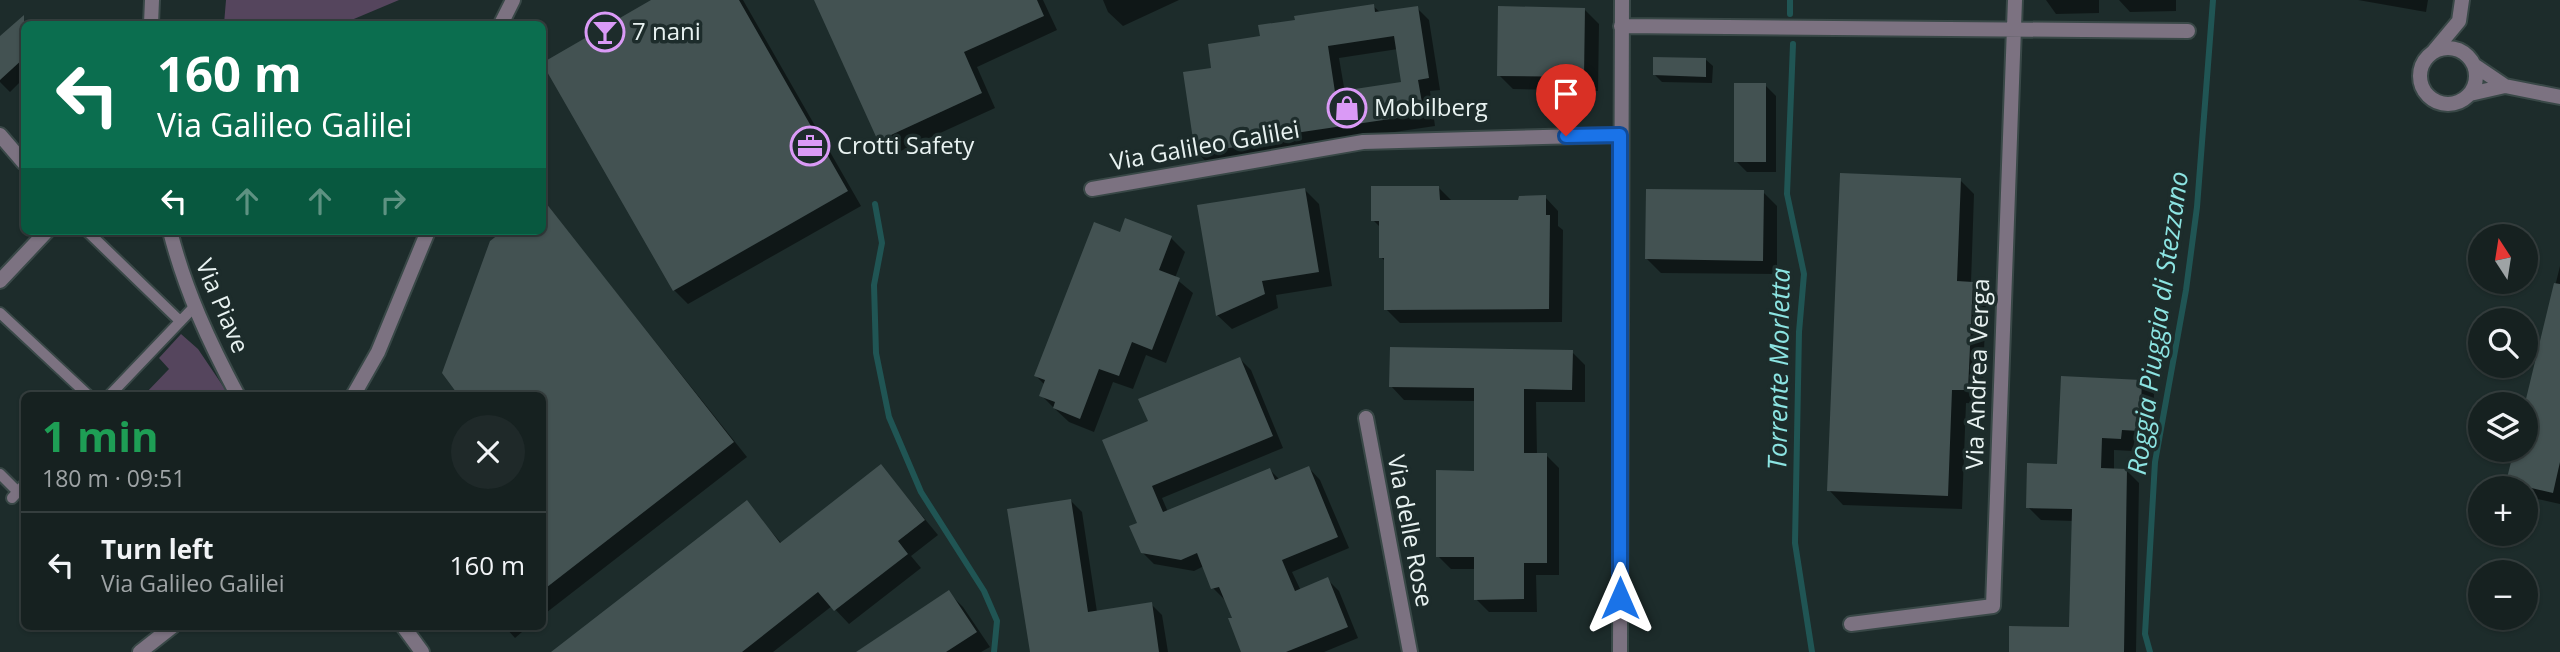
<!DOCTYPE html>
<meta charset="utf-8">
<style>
body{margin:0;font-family:"Open Sans",sans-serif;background:#1f2929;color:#f1f3f6;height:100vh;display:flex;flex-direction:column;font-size:26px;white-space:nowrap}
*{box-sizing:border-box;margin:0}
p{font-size:23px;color:#9ea3a5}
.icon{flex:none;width:38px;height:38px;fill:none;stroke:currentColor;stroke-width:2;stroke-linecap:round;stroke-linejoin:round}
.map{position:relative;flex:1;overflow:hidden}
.panel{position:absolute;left:21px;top:392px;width:525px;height:238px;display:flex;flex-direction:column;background:#162120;border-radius:10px;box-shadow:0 2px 5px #0004,0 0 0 2px #353e3e}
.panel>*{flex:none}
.top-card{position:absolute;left:21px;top:21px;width:525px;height:214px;border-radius:10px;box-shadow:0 2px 5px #0004,0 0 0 2px #353e3e;background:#0b6e4f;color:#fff;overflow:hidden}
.needle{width:46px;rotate:348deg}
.controls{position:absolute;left:2468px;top:224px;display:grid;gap:14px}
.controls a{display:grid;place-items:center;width:70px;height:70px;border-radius:50%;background:#162120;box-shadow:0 2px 5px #0004,0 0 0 2px #353e3e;font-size:35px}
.pin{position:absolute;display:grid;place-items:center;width:60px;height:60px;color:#fff;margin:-72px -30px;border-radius:50% 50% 50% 0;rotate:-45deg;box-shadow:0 0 7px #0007}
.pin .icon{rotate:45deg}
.me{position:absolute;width:77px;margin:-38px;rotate:0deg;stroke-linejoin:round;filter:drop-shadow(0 0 5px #0008)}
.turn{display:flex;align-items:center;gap:24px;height:147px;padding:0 21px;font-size:32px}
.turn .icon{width:91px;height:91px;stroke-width:2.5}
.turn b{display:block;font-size:49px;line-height:60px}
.lanes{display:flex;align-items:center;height:66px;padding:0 21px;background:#0003;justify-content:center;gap:35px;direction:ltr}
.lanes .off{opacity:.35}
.round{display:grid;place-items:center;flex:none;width:74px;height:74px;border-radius:37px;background:#1f2929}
.overview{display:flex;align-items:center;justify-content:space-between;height:119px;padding:0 21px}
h1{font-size:42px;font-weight:700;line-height:52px;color:#1e9e55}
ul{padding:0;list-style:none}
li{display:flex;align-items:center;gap:21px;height:105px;padding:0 21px;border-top:2px solid #353e3e}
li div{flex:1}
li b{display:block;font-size:26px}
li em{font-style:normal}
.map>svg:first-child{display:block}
</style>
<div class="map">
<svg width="2560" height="652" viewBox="0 0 2560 652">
<rect width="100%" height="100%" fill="#1d2c2b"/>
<path fill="#55455d" d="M226 0H399L342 24H224Z
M181 334 198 349 229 395H144L169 369 159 358Z"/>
<path fill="#0007" fill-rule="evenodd" d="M655 0H743L861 206 688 304 674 290Z
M816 0H1043L1057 30 977 67 995 108 894 154 880 140Z
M1103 0H1179L1123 26 1108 12Z
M2046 0H2099V13L2056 14Z
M2176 0V11L2130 12 2119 0Z
M2358 0H2428L2426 12Z
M1373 6 1381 13 1417 8 1429 20 1440 90 1430 91 1435 126 1287 148V153L1209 165 1197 152 1213 70 1262 37ZM1398 49 1403 84 1345 93 1339 58Z
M1584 9 1599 24 1598 91 1513 89 1499 75Z
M21 20 26 24 24 78 10 92 0 82V38Z
M1705 59 1713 66 1712 83 1662 82 1655 75Z
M1765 85 1776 96V172H1747L1736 161Z
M1960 180 1974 194 1971 283 1986 298 1982 404 1966 403 1962 509 1843 505 1829 490Z
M1439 188 1453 202H1520L1545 197 1558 211V226L1563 230 1562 322 1400 323 1386 309V262L1381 257V228L1373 220Z
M1305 190 1319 204 1332 286 1276 295 1278 308 1232 329 1217 315Z
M1763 192 1777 206V274L1661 273 1647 259Z
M543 201 747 457 542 616V396L505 231H542Z
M1121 235 1171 238 1185 252 1175 278 1193 293 1166 363 1146 355 1133 389 1113 382 1094 432 1069 422 1055 409 1041 395 1045 385 1036 376Z
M2560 266V504L2525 496V488H2516L2508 481 2516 450H2525V410Z
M1572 352 1585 365V402H1536L1537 455H1546L1559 468V575H1536L1537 612H1489L1476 599V569H1451L1438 556 1476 472 1475 401 1404 400 1391 386Z
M1240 359 1251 370 1283 448 1162 498 1168 512 1270 470 1280 480 1309 468 1320 480 1349 548 1292 572 1301 591 1327 579 1339 591 1358 638 1324 652H1243L1235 619 1224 599 1213 588 1204 566 1194 571 1154 564 1142 552 1139 524 1150 422Z
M2142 381 2154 394 2152 443 2134 442 2133 451 2114 450V470H2126L2139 483 2136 652H2010L2071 629 2074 521 2041 520 2028 507 2058 466Z
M881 466 938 535 911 556 921 568 849 624 832 606 773 652H554L746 502 782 544Z
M1071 501 1082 512 1097 612 1151 604 1162 615 1168 652H1031Z
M949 593 963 607 990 647 981 652H859Z
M504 626H529L515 638Z"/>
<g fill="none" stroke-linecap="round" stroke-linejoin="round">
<path stroke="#205554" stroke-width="6" d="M1790 14V0
M1793 44 1787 194 1804 274 1799 332 1795 543 1812 652
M875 204 882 243 874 285 876 353 889 417 921 492 984 591 997 621 994 652
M2150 652 2145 634 2155 462 2186 290 2197 207 2213 0"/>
</g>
<path fill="#435252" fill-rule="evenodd" d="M651 0H739L848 191 673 291 542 63Z
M814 0H1037L1044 16 964 52 982 93 878 141Z
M1374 4 1375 12 1418 6 1429 78 1418 80 1424 114 1275 136 1276 141 1195 153 1183 72 1211 68 1208 44 1260 36 1258 25 1295 20 1294 16ZM1394 36 1401 82 1335 92 1328 46Z
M1498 6 1585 8 1584 77 1497 76Z
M24 15V58L0 80V36Z
M1653 57 1706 58V77L1653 75Z
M1734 83H1766V162H1734Z
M1840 173 1961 178 1957 281 1973 282 1968 390H1952L1948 496 1827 491Z
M1371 186H1439L1440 200H1518L1519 196 1546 195V215H1550L1549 309 1384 310V258H1379V221H1371Z
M1305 188 1319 272 1262 281 1265 294 1216 316 1197 205Z
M1646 189 1764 190 1763 261 1645 259Z
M542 198 734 442 542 591V396H459L442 373 490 241 503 231H542Z
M1125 218 1172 236 1159 270 1180 278 1152 350 1132 342 1119 376 1099 369 1080 419 1053 408 1055 402 1039 396 1045 380 1034 376 1094 222 1120 232Z
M2554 283 2560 284V462L2553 493 2506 482 2514 450H2525V403Z
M1390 347 1573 350 1572 390 1524 389V453H1547V563H1524V599L1474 600V557H1436V470L1474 471V388L1389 387Z
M1240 357 1273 436 1152 486 1163 512 1270 468 1275 480 1309 466 1338 537 1282 560 1295 591 1328 577 1348 627 1286 652H1241L1228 618H1232L1219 587 1211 589 1197 553 1181 560 1141 553 1129 526 1137 523 1102 440 1148 421 1138 399Z
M2061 376 2142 380 2140 431 2122 430 2121 439 2102 438 2101 468 2127 469 2124 652H2009V626L2069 627 2072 509 2026 508 2027 463 2057 464Z
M881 464 925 520 898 541 908 554 834 611 818 592 742 652H551L747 500 780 543Z
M1071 499 1088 612 1152 602 1159 652H1030L1007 509Z
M949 590 977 632 946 652H856Z"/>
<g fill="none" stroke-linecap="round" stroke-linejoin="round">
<defs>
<path id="pedestrian" d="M87 231 180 321
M0 313 89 396
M109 396 194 307
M0 474 18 492
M12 498 24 485"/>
<path id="minor" d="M151 24 152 0
M1621 26 2188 31
M2420 76a28 28 0 1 1 56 0a28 28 0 1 1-56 0Z
M2434 51 2459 21 2462 0
M2474 65 2505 86 2560 97
M2470 94 2505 86
M0 135 24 163
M1092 189 1363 142 1620 135
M170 231C185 290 209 342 238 396
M0 281 47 231
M1366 418 1410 652
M1851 624 1993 606 2015 0
M403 626 422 652
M1620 652 1622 0"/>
<path id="tertiary" d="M501 24 513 0
M353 396 378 352 428 231
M140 652 173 626"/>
</defs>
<use href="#pedestrian" stroke="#394847" stroke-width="14"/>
<use href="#minor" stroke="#394847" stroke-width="18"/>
<use href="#tertiary" stroke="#394847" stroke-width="18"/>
<use href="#pedestrian" stroke="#7c7281" stroke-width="10"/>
<use href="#minor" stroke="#7c7281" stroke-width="14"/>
<use href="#tertiary" stroke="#7c7281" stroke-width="14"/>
</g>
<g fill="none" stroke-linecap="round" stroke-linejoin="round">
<defs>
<path id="route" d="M1566 136 1620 135V598"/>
</defs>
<use href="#route" stroke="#114b97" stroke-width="18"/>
<use href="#route" stroke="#1a73e8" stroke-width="12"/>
</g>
<defs>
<symbol id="bar-ring" viewBox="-11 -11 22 22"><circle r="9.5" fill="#1d2c2b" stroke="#da9af6" stroke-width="1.5"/><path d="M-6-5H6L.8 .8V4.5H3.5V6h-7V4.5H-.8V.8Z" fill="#da9af6"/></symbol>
<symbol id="shop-ring" viewBox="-11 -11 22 22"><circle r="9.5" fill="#1d2c2b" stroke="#da9af6" stroke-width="1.5"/><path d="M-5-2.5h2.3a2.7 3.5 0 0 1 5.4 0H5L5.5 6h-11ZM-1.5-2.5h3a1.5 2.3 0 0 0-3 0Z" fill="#da9af6"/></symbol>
<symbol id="office-ring" viewBox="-11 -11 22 22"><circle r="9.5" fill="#1d2c2b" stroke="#da9af6" stroke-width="1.5"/><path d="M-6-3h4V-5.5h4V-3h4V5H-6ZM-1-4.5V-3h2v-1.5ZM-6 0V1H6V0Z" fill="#da9af6"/></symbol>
</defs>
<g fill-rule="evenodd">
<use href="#bar-ring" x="583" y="10" width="44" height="44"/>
<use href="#shop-ring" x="1325" y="86" width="44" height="44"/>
<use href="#office-ring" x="788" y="124" width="44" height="44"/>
</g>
<g text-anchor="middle" stroke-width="7" stroke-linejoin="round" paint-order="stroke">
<g font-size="24" fill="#e8f2f1" stroke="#1d2c2b" text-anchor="start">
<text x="632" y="40">7 nani</text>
<text x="1374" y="116">Mobilberg</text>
<text x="837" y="154">Crotti Safety</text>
</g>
<g font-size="24" fill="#e8f2f1" stroke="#1d2c2b">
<text transform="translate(1205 146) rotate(-10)" y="8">Via Galileo Galilei</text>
<text transform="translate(222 306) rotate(67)" y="8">Via Piave</text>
<text transform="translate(1978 374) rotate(-88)" y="8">Via Andrea Verga</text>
<text transform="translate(1410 531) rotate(79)" y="8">Via delle Rose</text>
</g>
<g font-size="26" font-style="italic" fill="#8ce4e2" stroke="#1d2c2b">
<text transform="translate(2158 323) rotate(-82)" y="9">Roggia Piuggia di Stezzano</text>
<text transform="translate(1779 369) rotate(-89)" y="9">Torrente Morletta</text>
</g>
</g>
</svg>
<div class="controls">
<a><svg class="needle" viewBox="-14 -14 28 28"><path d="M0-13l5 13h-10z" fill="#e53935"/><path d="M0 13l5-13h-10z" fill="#9ea3a5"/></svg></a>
<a><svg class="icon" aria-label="search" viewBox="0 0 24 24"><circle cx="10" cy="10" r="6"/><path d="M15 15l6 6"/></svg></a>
<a><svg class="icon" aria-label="layers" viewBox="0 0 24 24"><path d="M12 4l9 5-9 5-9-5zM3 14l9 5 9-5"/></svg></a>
<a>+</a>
<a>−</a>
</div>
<div class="pin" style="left:1566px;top:136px;background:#d93025"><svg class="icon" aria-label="arrive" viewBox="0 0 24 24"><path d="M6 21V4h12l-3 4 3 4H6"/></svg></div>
<svg class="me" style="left:1620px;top:598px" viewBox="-20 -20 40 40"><path d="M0-17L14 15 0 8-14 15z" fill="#1a73e8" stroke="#fff" stroke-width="4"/></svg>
<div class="top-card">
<div class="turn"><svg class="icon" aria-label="left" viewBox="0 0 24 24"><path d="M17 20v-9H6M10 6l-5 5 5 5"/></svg><div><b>160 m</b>Via Galileo Galilei</div></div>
<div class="lanes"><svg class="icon" aria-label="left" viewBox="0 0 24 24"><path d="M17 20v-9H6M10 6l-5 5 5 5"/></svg><svg class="icon off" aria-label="ahead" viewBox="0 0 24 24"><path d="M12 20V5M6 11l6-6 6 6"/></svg><svg class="icon off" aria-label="ahead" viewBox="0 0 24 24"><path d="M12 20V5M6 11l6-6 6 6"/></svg><svg class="icon off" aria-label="right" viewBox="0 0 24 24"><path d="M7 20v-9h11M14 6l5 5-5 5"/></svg></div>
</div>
<section class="panel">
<div class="overview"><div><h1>1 min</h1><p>180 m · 09:51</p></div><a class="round"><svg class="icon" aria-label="close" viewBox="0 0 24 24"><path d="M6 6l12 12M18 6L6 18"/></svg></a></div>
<ul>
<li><svg class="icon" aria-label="left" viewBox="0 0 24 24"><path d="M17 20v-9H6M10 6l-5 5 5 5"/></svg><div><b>Turn left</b><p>Via Galileo Galilei</p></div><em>160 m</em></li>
</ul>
</section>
</div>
